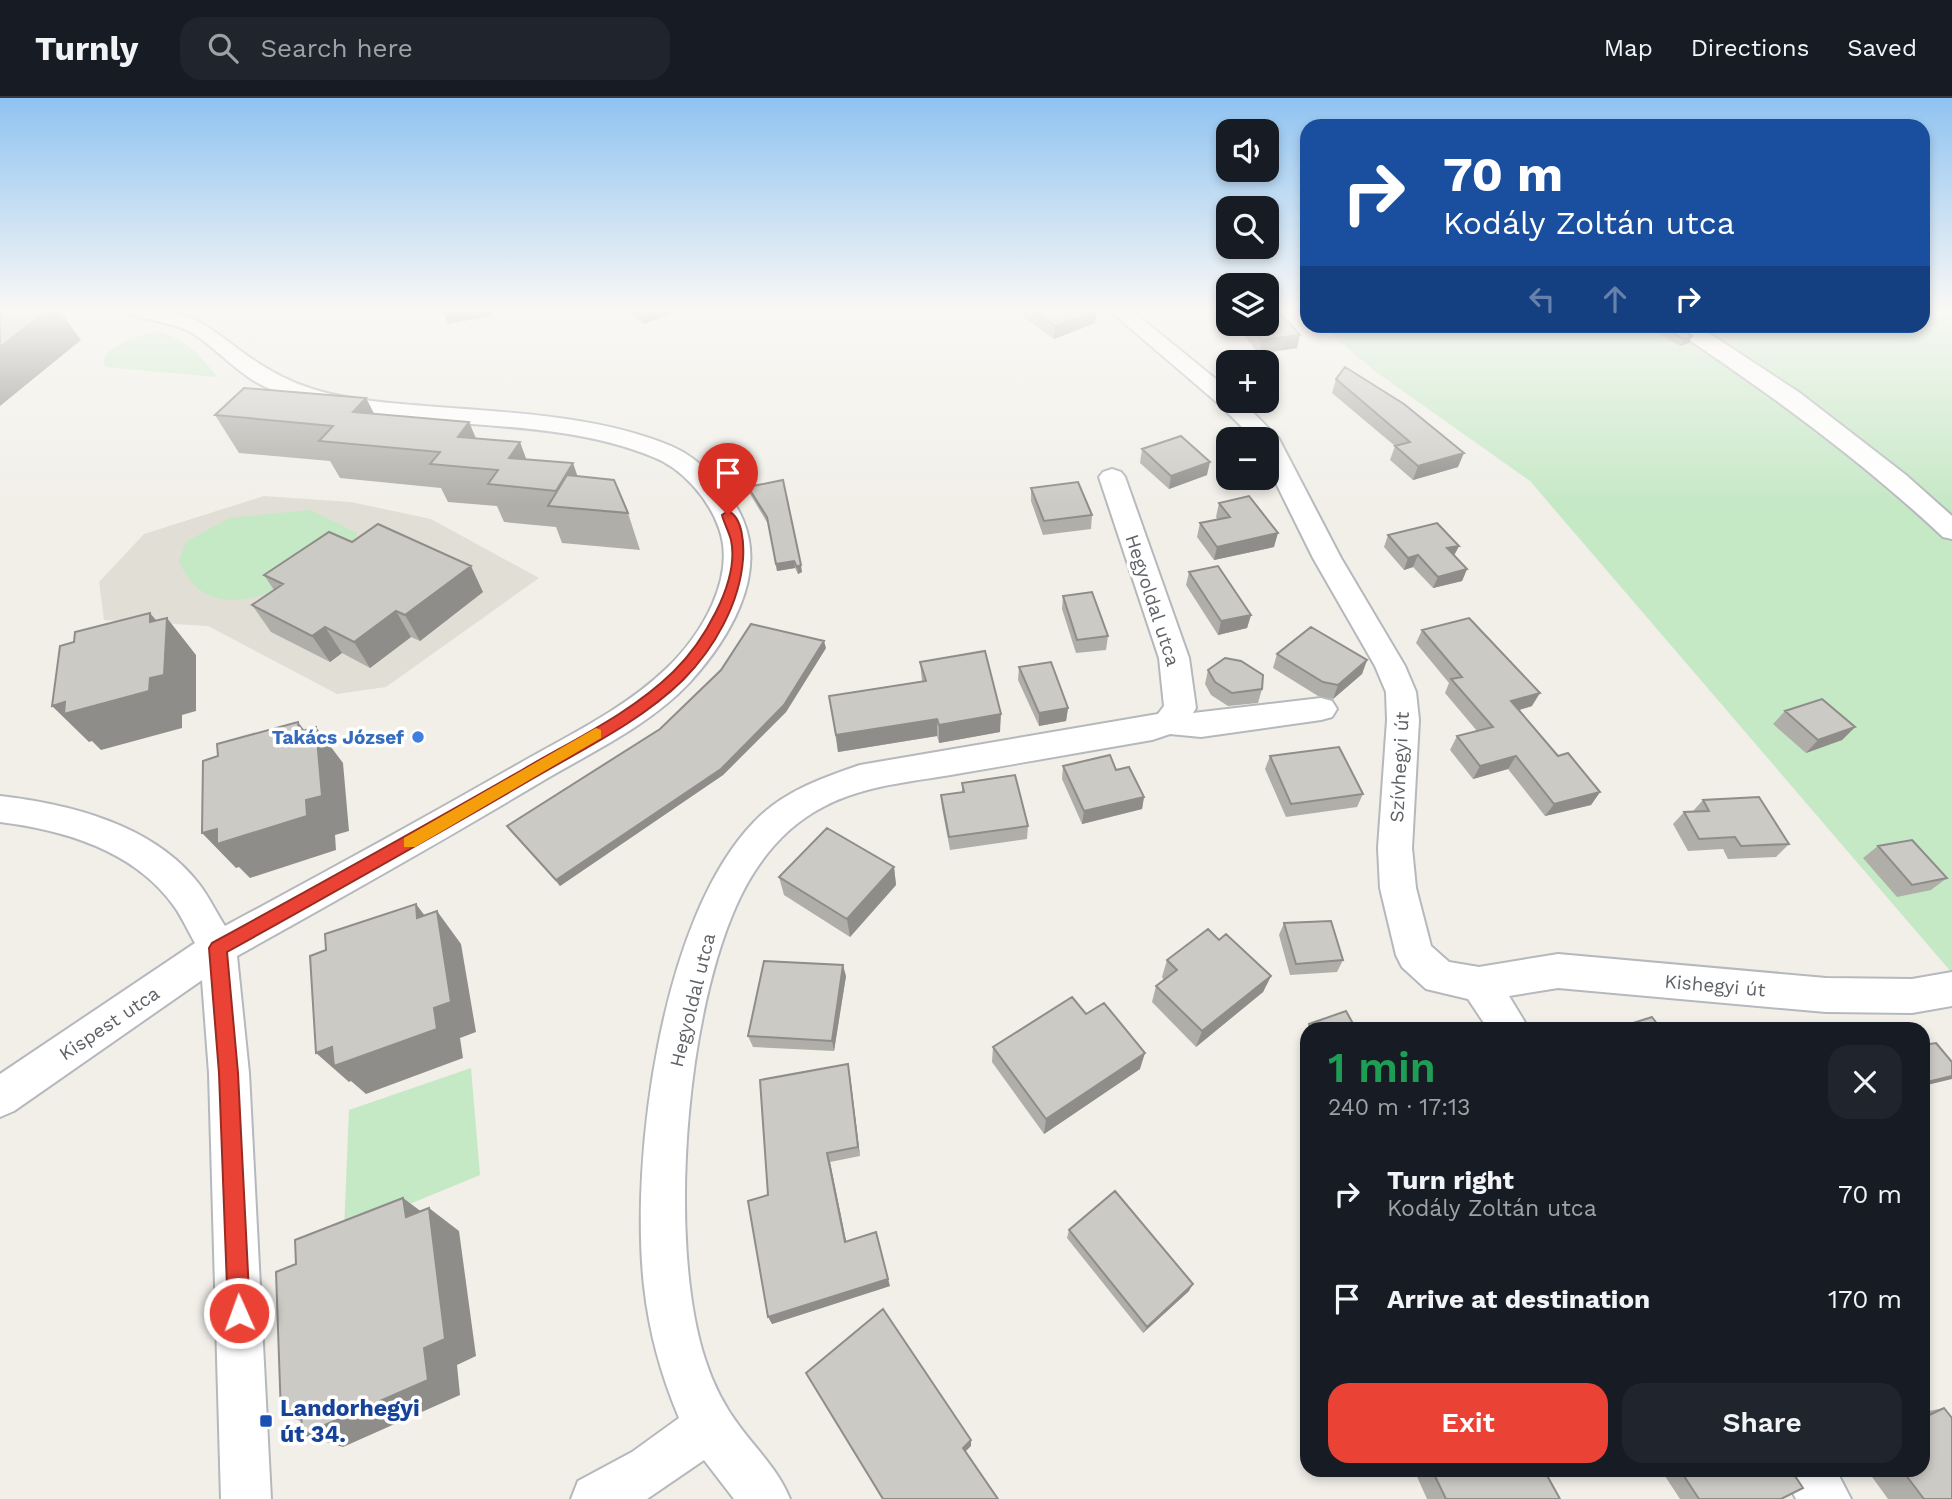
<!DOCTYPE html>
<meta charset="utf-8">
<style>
body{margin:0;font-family:"Work Sans",sans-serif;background:#20242c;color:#f1f3f6;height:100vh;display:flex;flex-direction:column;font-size:26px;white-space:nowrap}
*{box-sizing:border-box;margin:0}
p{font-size:23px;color:#9ea1a6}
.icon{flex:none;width:38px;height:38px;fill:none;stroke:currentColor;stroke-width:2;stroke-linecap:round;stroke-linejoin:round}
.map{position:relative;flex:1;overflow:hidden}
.panel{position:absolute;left:1300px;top:924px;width:630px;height:455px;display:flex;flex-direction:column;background:#171b24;border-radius:21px;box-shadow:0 4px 10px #0003}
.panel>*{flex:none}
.guide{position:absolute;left:1300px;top:21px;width:630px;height:214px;border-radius:21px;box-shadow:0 4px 10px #0003;background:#1a4fa0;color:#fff;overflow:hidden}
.tools{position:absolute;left:1216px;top:21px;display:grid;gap:14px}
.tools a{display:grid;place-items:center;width:63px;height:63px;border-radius:14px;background:#171b24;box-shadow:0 4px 10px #0003;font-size:35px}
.pin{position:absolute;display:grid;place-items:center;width:60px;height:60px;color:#fff;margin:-72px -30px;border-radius:50% 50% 50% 0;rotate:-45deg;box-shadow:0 0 7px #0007}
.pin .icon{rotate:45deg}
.me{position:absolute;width:77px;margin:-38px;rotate:358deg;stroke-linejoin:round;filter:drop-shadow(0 0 5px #0008)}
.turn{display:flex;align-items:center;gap:24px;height:147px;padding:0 28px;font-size:32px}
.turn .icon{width:91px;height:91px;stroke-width:2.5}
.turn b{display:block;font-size:49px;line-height:60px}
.lanes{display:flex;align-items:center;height:66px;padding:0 28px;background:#0003;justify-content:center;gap:35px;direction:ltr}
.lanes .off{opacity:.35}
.round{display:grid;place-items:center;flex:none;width:74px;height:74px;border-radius:21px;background:#20242c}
.overview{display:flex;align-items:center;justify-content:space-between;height:119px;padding:0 28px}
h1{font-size:42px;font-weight:600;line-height:52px;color:#1e9e55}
.action{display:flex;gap:14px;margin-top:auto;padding:14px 28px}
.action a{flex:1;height:80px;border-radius:21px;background:#ea4335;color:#fff;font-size:28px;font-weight:600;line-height:80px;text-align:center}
.action a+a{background:#20242c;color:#f1f3f6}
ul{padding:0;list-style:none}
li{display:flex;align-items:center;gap:21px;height:105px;padding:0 28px}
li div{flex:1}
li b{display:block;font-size:26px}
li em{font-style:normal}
header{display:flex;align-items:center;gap:42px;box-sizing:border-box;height:98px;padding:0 35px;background:#171b24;border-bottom:2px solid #363941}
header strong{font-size:33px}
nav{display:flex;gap:38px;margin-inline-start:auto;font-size:24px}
.search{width:490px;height:63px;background:#20242c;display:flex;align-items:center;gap:18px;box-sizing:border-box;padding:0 24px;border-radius:21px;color:#9ea1a6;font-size:26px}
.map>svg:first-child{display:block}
</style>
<header>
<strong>Turnly</strong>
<div class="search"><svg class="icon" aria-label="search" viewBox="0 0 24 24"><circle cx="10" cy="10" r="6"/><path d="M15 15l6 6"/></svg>Search here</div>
<nav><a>Map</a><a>Directions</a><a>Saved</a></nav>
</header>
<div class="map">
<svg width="1952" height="1401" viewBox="0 0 1952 1401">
<rect width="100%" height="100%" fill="#f1efe8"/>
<path fill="#e1ded6" d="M264 398 351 404 431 421 539 480 386 589 337 596 208 528 104 522 99 484 144 436Z"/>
<path fill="#c5e8c5" d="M1923 212H1952V875L1530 383 1376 274 1321 228H1923Z
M160 234C186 242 201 258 217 279L105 269 103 262C111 245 142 236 160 234Z
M310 412 357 435 353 449C307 478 213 544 179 463L186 444 229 420Z
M471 970 480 1077 344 1133 349 1012Z"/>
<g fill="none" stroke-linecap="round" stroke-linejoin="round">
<defs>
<path id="minor" d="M127 212C205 207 212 239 270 272 306 294 348 301 390 305 480 314 587 313 671 348 700 360 731 393 743 422 767 479 728 542 690 584 651 626 594 653 546 681 444 742 341 800 237 858L249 975 271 1401H221L209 975 202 882 14 1013 0 1019V976L195 845C188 833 182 819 174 808 134 752 64 732 0 724V698C70 706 154 727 199 786 209 799 216 814 225 828 322 776 419 723 515 668 567 638 623 612 666 571 701 538 737 479 719 430 709 401 682 370 653 359 578 328 490 329 411 321 387 319 362 318 339 312 309 304 278 298 251 281 231 268 214 249 194 236 175 225 151 222 130 217Z
M1109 212H1131L1228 291V303H1242L1279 341 1341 460 1405 568 1416 594 1419 622 1412 750 1416 790 1431 848 1449 864 1479 869 1558 856 1826 880 1912 881 1952 874V908L1912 915 1826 914 1558 890 1509 898 1529 931H1488L1468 901 1426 891 1402 869 1396 857 1380 790 1378 750 1387 622 1386 594 1375 568 1313 460 1267 367V341H1254L1220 307Z
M1674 228H1698L1800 295 1906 377 1952 418V441L1943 439C1860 361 1770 296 1676 233Z
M1112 371 1121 374 1125 379 1189 560 1196 610 1193 615 1321 600 1332 603 1337 611 1332 619 1321 622 1201 639 1170 636 1152 642C1087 653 1022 665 956 676 911 684 864 687 823 709 790 726 765 754 747 786 686 896 666 1142 705 1261 713 1286 724 1308 740 1329 758 1353 779 1373 790 1401H734L704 1362 647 1401H571L578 1383 632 1354 679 1320C661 1277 649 1234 644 1188 630 1059 661 820 754 724 782 694 822 680 860 667L1158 616 1164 608 1159 560 1099 379 1103 374Z
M1781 1372H1836L1851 1401H1796Z"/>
</defs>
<use href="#minor" stroke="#b5b8bc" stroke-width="4"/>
<use href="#minor" fill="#fff" fill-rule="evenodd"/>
</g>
<path fill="#afaea9" d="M625 212H675L676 214 644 226Z
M1014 212H1095V225L1054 241Z
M1208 212H1228V216L1215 219Z
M1242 226H1267L1297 250 1259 256 1241 234Z
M1645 228H1677L1692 238 1689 245 1680 248Z
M1702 228H1718L1720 229 1716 236Z
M1336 281 1458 369 1413 382 1390 362 1395 348 1332 295Z
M366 300 374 316 469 324 476 341 527 361 578 378 628 415 640 452 562 445 556 429 504 424 497 408 448 404 441 390 340 380 330 363 239 355 215 317Z
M1142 351 1207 377 1169 391 1140 365Z
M748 389 802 474 798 476 795 470 777 473 768 426 750 396Z
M1031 390 1092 417 1091 431 1043 437 1031 403Z
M1219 405 1274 449 1214 462 1197 439 1200 425 1218 422 1216 419Z
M1388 437 1459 448 1454 458 1467 471 1462 483 1433 490 1413 469 1404 472 1384 449Z
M352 444 483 494 420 543 411 539 370 570 342 555 330 564 271 534 252 507 274 492 264 477Z
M1189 474 1251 517 1247 530 1218 537 1186 487Z
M1063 498 1108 538 1106 552 1076 555 1062 511Z
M1422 532 1532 608 1519 612 1558 658 1600 694 1591 707 1545 718 1508 671 1473 681 1450 652 1457 638 1477 633 1445 595 1449 585 1416 545Z
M826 550 786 614 723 677 560 788 511 734 507 728Z
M1277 556 1367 562 1362 576 1333 601 1318 598 1273 570Z
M920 564 1000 634 939 645 937 638 838 654 829 598 922 583Z
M1019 569 1068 610 1066 623 1039 628 1018 582Z
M1208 572 1262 591 1258 605 1228 608 1211 597 1205 586Z
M1785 613 1855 629 1842 642 1806 655 1773 626Z
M1270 658 1363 696 1357 709 1286 719 1265 671Z
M1063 668 1116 672 1144 699 1142 711 1082 726 1062 681Z
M962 685 1028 728 1027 741 950 752 942 710 941 697 962 694Z
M1703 702 1789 746 1776 759 1728 761 1723 751 1688 753 1673 726 1684 714 1693 713Z
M1878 748 1947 780 1931 792 1897 799 1863 760Z
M894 769 896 787 850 839 784 797 779 779Z
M1284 825 1343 862 1337 874 1290 877 1279 837Z
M1219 842 1271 878 1263 894 1196 949 1152 904 1156 888 1164 882 1162 879 1167 862Z
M846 878 834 953 753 949 748 938Z
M1086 916 1140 971 1044 1036 992 964 993 949Z
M848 966 850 977 860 1058 830 1064 846 1144 890 1188 772 1226 768 1097Z
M1069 1132 1189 1193 1143 1235 1067 1140Z
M1944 1310 1952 1401H1888L1867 1372H1923V1314Z
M1414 1372H1544L1560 1401H1427Z
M1661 1372H1791L1781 1401H1680Z"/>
<path fill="#8f8d8a" d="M48 212H59L81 242 0 308V249Z
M442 212H491L492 218 448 226Z
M644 212H675L676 214 644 226 640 213Z
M1217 212H1228V216L1215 219Z
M1097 213 1095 225 1054 241 1055 228Z
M1300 237 1297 250 1259 256 1262 242Z
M1692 238 1689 245 1680 248 1684 241Z
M366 300 385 337 353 314Z
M469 324 485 362 458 339Z
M520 344 534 382 509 360Z
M1464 355 1458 369 1413 382 1418 368Z
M1210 364 1207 377 1169 391 1171 378Z
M573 365 586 403 562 409 556 393Z
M1278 435 1274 449 1214 462 1217 449Z
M1459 448 1453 459 1447 450Z
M1418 457 1413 469 1404 472 1408 460Z
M794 463 795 470 777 473 776 466Z
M801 467 802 474 798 476 797 469Z
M471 468 483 494 420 543 405 517Z
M1467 471 1462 483 1433 490 1438 479Z
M396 513 411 539 370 570 354 544Z
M150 515 166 534 167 520 196 557V613L182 617V630L101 652 92 643 89 644 52 608 150 580Z
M1251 517 1247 530 1218 537 1221 523Z
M325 529 342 555 330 564 312 538Z
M824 543 826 550 786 614 723 677 560 788 556 782Z
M1367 562 1362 576 1333 601 1338 587Z
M1540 595 1532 608 1503 617 1511 603Z
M1068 610 1066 623 1039 628V615Z
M1001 616 1000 634 939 645V627Z
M937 621V638L838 654 836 637Z
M298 624 318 650 316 629 343 665 349 733 335 737 336 752 250 780 239 769 236 770 202 735 306 702Z
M1855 629 1842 642 1806 655 1818 642Z
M1516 658 1508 671 1473 681 1480 668Z
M1600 694 1591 707 1545 718 1554 706Z
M1144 699 1142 711 1082 726 1084 713Z
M894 769 896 787 850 839 847 821Z
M416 806 440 838 437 813 461 846 476 934 460 940 463 960 366 996 351 983 349 984 316 955 417 820Z
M843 867 846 878 834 953 832 943Z
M1271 878 1263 894 1196 949 1202 933Z
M1145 955 1140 971 1044 1036 1046 1021Z
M848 966 850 977 860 1058 858 1049Z
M1952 978V981L1923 988V987L1927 984Z
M827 1055 830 1064 848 1152 845 1144Z
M403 1100 430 1120 429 1110 459 1133 476 1258 457 1267 460 1297 343 1349 302 1337 321 1329 281 1317 406 1119Z
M876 1134 890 1188 772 1226 768 1219Z
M1193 1186 1189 1193 1143 1235 1147 1229Z
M971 1342V1348L963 1356V1350Z"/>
<path fill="#cccac5" stroke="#8f8d8a" stroke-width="2" d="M4 212H48L0 249V215Z
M1032 212H1095L1097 213 1055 228Z
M1280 215 1300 237 1262 242 1248 226H1267V217Z
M1660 228H1677L1692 238 1684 241Z
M1345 269 1404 306 1464 355 1418 368 1395 348 1410 344 1336 281Z
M244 290 366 300 353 314 469 324 458 339 520 344 509 360 573 365 556 393 488 386 498 372 430 366 440 354 319 343 333 328 215 317Z
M1181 338 1210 364 1171 378 1142 351Z
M567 377 614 382 628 415 548 408Z
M783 382 801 467 797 469 794 463 776 466 767 419 748 389Z
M1078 384 1092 417 1044 423 1031 390Z
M1249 398 1278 435 1217 449 1200 425 1230 419 1219 405Z
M1437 425 1459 448 1447 450 1467 471 1438 479 1418 457 1408 460 1388 437Z
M378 426 471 468 405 517 396 513 354 544 325 529 312 538 252 507 283 486 264 477 329 434 352 444Z
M1218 468 1251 517 1221 523 1189 474Z
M1092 494 1108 538 1077 542 1063 498Z
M150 515V524L167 520 164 577 150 580 149 593 64 616 65 604 52 608 60 548 74 544 75 534Z
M1469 520 1540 595 1511 603 1558 658 1568 655 1600 694 1554 706 1516 658 1480 668 1457 638 1493 629 1451 581 1462 579 1422 532Z
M751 526 824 543 784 607 721 671 556 782 507 728 660 631 721 572Z
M1311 529 1367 562 1338 587 1323 584 1277 556Z
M985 553 1001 616 939 627 937 621 836 637 829 598 926 583 920 564Z
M1225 560 1241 563 1263 577 1262 591 1232 595 1215 584 1208 572Z
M1051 564 1068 610 1039 615 1019 569Z
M1822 601 1855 629 1818 642 1785 613Z
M298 624 299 634 316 629 322 698 306 702 307 718 217 746V731L202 735 203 663 218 658 217 646Z
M1339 649 1363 696 1291 706 1270 658Z
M1110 657 1116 672 1129 669 1144 699 1084 713 1063 668Z
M1015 677 1028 728 949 739 941 697 964 694 962 685Z
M1759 699 1789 746 1741 748 1735 739 1699 741 1684 714 1709 713 1703 702Z
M827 730 894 769 847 821 779 779Z
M1912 742 1947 780 1912 787 1878 748Z
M416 806 417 820 437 813 451 904 434 910 437 931 334 968 332 949 316 955 310 858 326 852 325 836Z
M1331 823 1343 862 1296 866 1284 825Z
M1208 831 1219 842 1226 836 1271 878 1202 933 1156 888 1177 872 1167 862Z
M764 863 843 867 832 943 748 938Z
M1072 899 1086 916 1104 905 1145 955 1046 1021 993 949Z
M1346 913 1356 931H1310L1309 926Z
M1652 919 1661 931H1614Z
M1936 945 1952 964V978L1927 984 1923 979V947Z
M848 966 858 1049 827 1055 845 1144 876 1134 888 1181 768 1219 748 1103 768 1097 760 982Z
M1115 1093 1193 1186 1147 1229 1069 1132Z
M403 1100 406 1119 429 1110 445 1241 424 1250 428 1282 302 1337 301 1308 281 1317 276 1174 296 1166 295 1142Z
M883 1211 971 1342 963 1350 998 1401H883L806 1275Z
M1944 1310 1952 1320V1401H1924L1902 1372H1923V1320Z
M1432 1372H1544L1560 1401H1446Z
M1680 1372H1791L1803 1390 1781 1401H1699Z"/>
<linearGradient id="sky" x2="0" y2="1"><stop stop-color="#8fc3f1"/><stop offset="0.52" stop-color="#f9f8f5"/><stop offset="1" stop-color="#f9f8f5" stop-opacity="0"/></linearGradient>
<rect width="1952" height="408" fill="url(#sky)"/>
<path fill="#ea4335" stroke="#982c22" stroke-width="2" d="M728 413C743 419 744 447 743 461 740 505 714 551 683 582 640 624 583 651 532 681 431 740 329 797 227 854L238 975 250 1215 246 1222 239 1226 231 1222 228 1215 219 975 209 850 212 845C316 788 419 731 522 672 573 642 630 616 673 574 702 546 740 484 731 442 729 434 724 425 722 417Z"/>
<path fill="#f59e0b" d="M596 630 601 632V640L415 749H404V740Z"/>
<circle fill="#3f7fe0" stroke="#fff" stroke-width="2.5" cx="418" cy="639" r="7"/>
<rect fill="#1a4fb4" stroke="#fff" stroke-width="2.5" x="259" y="1316" width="14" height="14" rx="3.5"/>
<g text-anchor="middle" stroke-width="7" stroke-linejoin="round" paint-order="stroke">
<g font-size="19" fill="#5f6368" stroke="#fff">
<text transform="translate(1153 502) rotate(72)" y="7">Hegyoldal utca</text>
<text transform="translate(1399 669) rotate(-87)" y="7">Szívhegyi út</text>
<text transform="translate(1715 887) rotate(5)" y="7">Kishegyi út</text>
<text transform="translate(692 902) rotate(-76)" y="7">Hegyoldal utca</text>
<text transform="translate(109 925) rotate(-34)" y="7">Kispest utca</text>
</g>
<g font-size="19" font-weight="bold" fill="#366cbe" stroke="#fff" text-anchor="end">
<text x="404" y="646">Takács József</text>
</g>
<g font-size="23" font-weight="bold" fill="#164399" stroke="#fff" text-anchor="start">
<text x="280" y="1318">Landorhegyi<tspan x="280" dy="26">út 34.</tspan></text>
</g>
</g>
</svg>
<div class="tools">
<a><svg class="icon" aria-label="sound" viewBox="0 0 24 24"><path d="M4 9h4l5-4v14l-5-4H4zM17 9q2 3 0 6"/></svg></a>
<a><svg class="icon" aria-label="search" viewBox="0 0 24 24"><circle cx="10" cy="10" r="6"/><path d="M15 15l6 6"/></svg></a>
<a><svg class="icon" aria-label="layers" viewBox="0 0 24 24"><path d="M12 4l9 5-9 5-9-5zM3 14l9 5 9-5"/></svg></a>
<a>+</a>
<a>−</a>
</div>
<div class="pin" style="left:728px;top:417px;background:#d93025"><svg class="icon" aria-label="arrive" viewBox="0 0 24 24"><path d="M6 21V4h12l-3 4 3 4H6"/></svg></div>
<svg class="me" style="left:239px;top:1215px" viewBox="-20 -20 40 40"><circle r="17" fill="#ea4335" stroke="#fff" stroke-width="3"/><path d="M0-11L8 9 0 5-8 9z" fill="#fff"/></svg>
<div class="guide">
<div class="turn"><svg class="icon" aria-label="right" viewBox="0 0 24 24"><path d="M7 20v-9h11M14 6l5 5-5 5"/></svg><div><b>70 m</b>Kodály Zoltán utca</div></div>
<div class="lanes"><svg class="icon off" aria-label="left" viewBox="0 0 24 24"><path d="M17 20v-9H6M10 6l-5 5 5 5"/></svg><svg class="icon off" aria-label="ahead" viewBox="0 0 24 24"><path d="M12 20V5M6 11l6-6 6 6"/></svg><svg class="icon" aria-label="right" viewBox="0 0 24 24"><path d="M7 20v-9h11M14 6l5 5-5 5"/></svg></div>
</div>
<section class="panel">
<div class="overview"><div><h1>1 min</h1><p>240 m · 17:13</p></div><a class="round"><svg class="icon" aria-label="close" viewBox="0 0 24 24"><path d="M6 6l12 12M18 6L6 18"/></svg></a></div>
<ul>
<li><svg class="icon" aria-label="right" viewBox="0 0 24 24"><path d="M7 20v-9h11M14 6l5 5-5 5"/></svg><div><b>Turn right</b><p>Kodály Zoltán utca</p></div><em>70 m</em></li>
<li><svg class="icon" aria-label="arrive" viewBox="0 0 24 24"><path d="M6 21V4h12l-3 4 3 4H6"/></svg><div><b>Arrive at destination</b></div><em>170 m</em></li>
</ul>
<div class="action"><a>Exit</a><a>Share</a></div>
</section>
</div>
